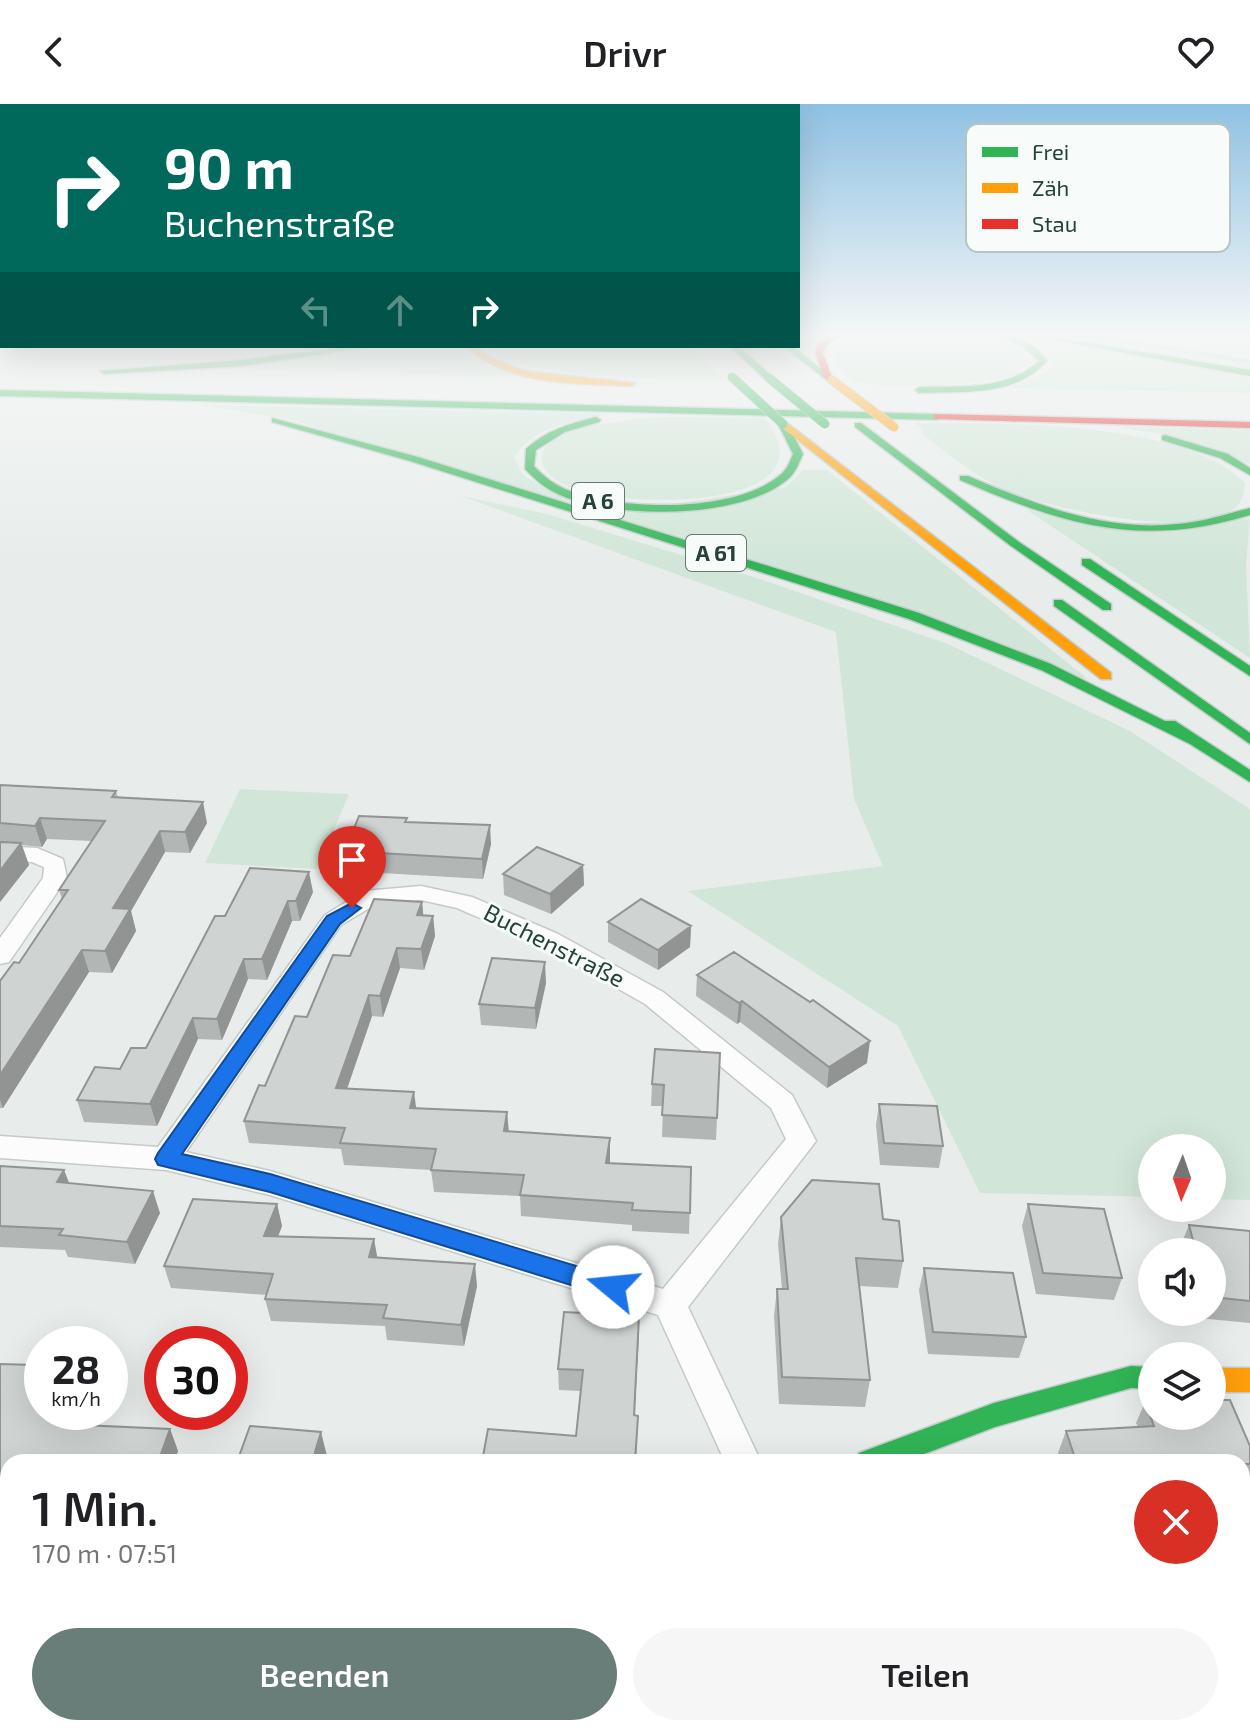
<!DOCTYPE html>
<html lang="de">
<meta charset="utf-8">
<style>
body{margin:0;font-family:"Exo 2",sans-serif;background:#f6f6f6;color:#202124;height:100vh;display:flex;flex-direction:column;font-size:30px;white-space:nowrap}
*{box-sizing:border-box;margin:0}
p{font-size:26px;color:#757577}
.icon{flex:none;width:44px;height:44px;fill:none;stroke:currentColor;stroke-width:2;stroke-linecap:round;stroke-linejoin:round}
.map{position:relative;flex:1;overflow:hidden}
.panel{position:absolute;left:0px;top:1350px;width:1250px;height:282px;display:flex;flex-direction:column;background:#fff;border-radius:24px 24px 0 0;box-shadow:0 8px 32px #0002}
.panel>*{flex:none}
.top-card{position:absolute;left:0px;top:0px;width:800px;height:244px;box-shadow:0 8px 32px #0002;background:#00695c;color:#fff;overflow:hidden}
.needle{width:52px;rotate:182deg}
.tools{position:absolute;left:1138px;top:1030px;display:grid;gap:16px}
.tools a{display:grid;place-items:center;width:88px;height:88px;border-radius:50%;background:#fff;box-shadow:0 8px 32px #0002;font-size:40px}
.speed{position:absolute;left:24px;top:1222px;display:flex;gap:16px;font-size:40px;font-weight:700;text-align:center}
.speed>*{display:grid;place-content:center;width:104px;height:104px;border-radius:50%;background:#fff;box-shadow:0 8px 32px #0002;line-height:1}
.speed small{font-size:20px;font-weight:400}
.speed .limit{border:12px solid #d22;background:#fff;color:#111}
.pin{position:absolute;display:grid;place-items:center;width:68px;height:68px;color:#fff;margin:-82px -34px;border-radius:50% 50% 50% 0;rotate:-45deg;box-shadow:0 0 8px #0007}
.pin .icon{rotate:45deg}
.me{position:absolute;width:88px;margin:-44px;rotate:287deg;stroke-linejoin:round;filter:drop-shadow(0 0 6px #0008)}
.turn{display:flex;align-items:center;gap:28px;height:168px;padding:0 32px;font-size:36px}
.turn .icon{width:104px;height:104px;stroke-width:2.5}
.turn b{display:block;font-size:56px;line-height:68px}
.lanes{display:flex;align-items:center;height:76px;padding:0 32px;background:#0003;justify-content:center;gap:40px;direction:ltr}
.lanes .off{opacity:.35}
.round{display:grid;place-items:center;flex:none;width:84px;height:84px;border-radius:42px;background:#f6f6f6}
.summary{display:flex;align-items:center;justify-content:space-between;height:136px;padding:0 32px}
h1{font-size:48px;font-weight:600;line-height:60px}
.button{display:flex;gap:16px;margin-top:auto;padding:16px 32px}
.button a{flex:1;height:92px;border-radius:48px;background:#697e78;color:#fff;font-size:32px;font-weight:600;line-height:92px;text-align:center}
.button a+a{background:#f6f6f6;color:#202124}
header{display:flex;justify-content:space-between;align-items:center;height:104px;padding:0 32px;background:#fff;font-size:36px;font-weight:600}
.map>svg:first-child{display:block}
</style>
<header><svg class="icon" aria-label="back" viewBox="0 0 24 24"><path d="M15 5l-7 7 7 7"/></svg>Drivr<svg class="icon" aria-label="heart" viewBox="0 0 24 24"><path d="M12 20l-8-8c-3-5 5-10 8-4 3-6 11-1 8 4z"/></svg></header>
<div class="map">
<svg width="1250" height="1631" viewBox="0 0 1250 1631">
<rect width="100%" height="100%" fill="#e8edeb"/>
<path fill="#d1e6d8" d="M856 232C902 232 994 221 1028 251L1029 257C1023 264 1018 270 1010 272 982 281 891 285 862 279 849 277 837 262 833 250L838 242Z
M1012 232H1027L1250 271V289L1014 284 1011 283 1047 268 1053 259C1046 241 1030 237 1012 232Z
M1059 232H1112L1250 255V265Z
M383 242H462C474 266 518 267 542 273L184 264Z
M484 242H689L725 276C687 275 498 276 484 242Z
M202 301 609 310C574 316 535 322 514 353L523 371 551 388 635 406 786 383 803 366H827L1089 576 292 316Z
M671 313 765 314C838 409 618 404 572 384 554 377 530 360 548 341 571 318 639 314 671 313Z
M915 319C1000 319 1185 316 1245 379 1244 384 1244 392 1241 397 1214 442 1046 404 1006 386 975 373 947 348 920 328L924 327Z
M1119 323 1250 326V360L1166 331Z
M461 392 547 410 763 476 948 540 1130 627 1250 705V1096L1212 1095V1044H1152V1093L980 1089 898 922 688 787 883 762 854 695 836 528Z
M1027 406 1089 421 1250 415 1246 460 1250 554Z
M240 685 349 690 317 765 205 759Z
M1250 1467V1631H1235L1212 1624H1242V1468Z"/>
<g fill="none" stroke-linecap="round" stroke-linejoin="round">
<path stroke="#a9d4db" stroke-width="4" d="M1095 232 1250 258"/>
<defs>
<path id="street" d="M0 742 37 744 63 755 67 774 9 858 0 860V834L43 774 44 763 32 758 0 756Z
M421 782 472 793 558 830 663 888 792 991 816 1037 688 1203 761 1358H725L658 1211 270 1091 166 1066 0 1054V1032L158 1043 325 811 364 787ZM421 796 457 804 540 840 645 900 771 1004 786 1035 663 1185 270 1067 186 1048 341 821 378 799Z
M0 1454 8 1458V1498L0 1494Z
M385 1624H427L424 1631H382Z
M913 1624H955L954 1631H912Z"/>
<path id="fast" d="M997 232C1018 231 1035 239 1047 257 1015 293 963 287 919 289L915 286 919 283C961 282 1006 287 1039 257L1022 242Z
M1032 232H1048L1250 266V272Z
M354 242H377L242 262 104 270 100 267 242 256Z
M729 242H738L772 272V276H766Z
M783 242H792L836 276 829 278Z
M0 286 937 310 942 313 937 316 0 292Z
M596 313 601 316 599 318 565 328 536 346 534 362C544 373 556 382 570 387 622 407 736 409 780 371 787 366 790 357 793 350L778 320 783 317 788 320 803 350C799 359 795 370 787 376 738 416 616 415 560 391 546 385 535 376 525 365L526 345C545 327 571 319 596 313Z
M272 314 418 353 919 509 1051 560 1165 617H1175L1250 666V678L1190 640 1041 566 909 515 410 357 272 318Z
M855 319H861L1019 438 1111 500V506H1103L1011 442 855 323Z
M1165 331 1228 350 1250 364V371L1220 354 1162 336V332Z
M960 372H968C1034 400 1104 428 1177 420 1203 418 1226 410 1250 404V411C1140 445 1062 420 960 376Z
M1082 455H1090L1250 562V572L1082 461Z
M1054 496H1062L1250 629V640L1054 502Z
M1131 1262 1152 1263V1285L1131 1284 995 1323 903 1358H855L859 1349 994 1299Z
M222 1624H265L262 1631H219Z"/>
<path id="slow" d="M466 242H475L488 252 525 267 636 279 632 282C577 279 508 283 466 242Z
M780 318H786L1111 569V575H1101L780 322Z
M1212 1264H1250V1288H1212Z"/>
<path id="jam" d="M832 232H841L826 242 823 249 832 273 828 276 824 273 815 249 819 239Z
M937 310 1250 318V324L934 315V311Z"/>
</defs>
<use href="#street" stroke="#c5cac8" stroke-width="3"/>
<use href="#fast" stroke="#c3cbc8" stroke-width="3"/>
<use href="#slow" stroke="#c3cbc8" stroke-width="3"/>
<use href="#jam" stroke="#c3cbc8" stroke-width="3"/>
<use href="#street" fill="#fcfcfc" fill-rule="evenodd"/>
<use href="#fast" fill="#30b455" fill-rule="evenodd"/>
<use href="#slow" fill="#ff9f0a" fill-rule="evenodd"/>
<use href="#jam" fill="#e5322d" fill-rule="evenodd"/>
<defs>
<path id="fast-bridge" d="M732 273 783 320
M769 274 825 320"/>
<path id="slow-bridge" d="M832 276 894 323"/>
</defs>
<use href="#fast-bridge" stroke="#c3ccc9" stroke-width="10" stroke-linecap="butt"/>
<use href="#slow-bridge" stroke="#c3ccc9" stroke-width="10" stroke-linecap="butt"/>
<use href="#fast-bridge" stroke="#30b455" stroke-width="9"/>
<use href="#slow-bridge" stroke="#ff9f0a" stroke-width="9"/>
</g>
<path fill="#b2b6b5" d="M0 681 116 687 118 694 207 719 190 749 165 748 131 807 136 827 112 869 89 868 3 1004H0V877L19 859 62 795 59 786 92 737 47 735 42 743 22 741 29 761 0 798Z
M407 718 491 740 483 775 348 767 345 747Z
M583 761 584 781 551 810 504 791 503 770Z
M313 788 300 817H292L267 876 248 875 222 936 198 935 157 1022 84 1018 77 996 146 944 225 812Z
M422 798 423 811 433 812 435 832 424 866 400 864 383 913 372 912 347 985 417 1004 507 1008 508 1028 610 1056V1059L691 1063 689 1130 632 1127V1121L521 1112 520 1092 434 1088 431 1066 344 1061 341 1045 249 1039 244 1017 307 913 350 852Z
M608 818 691 822 690 843 658 866 608 838Z
M697 871 867 959 827 984 740 918 737 920 696 892Z
M546 879 536 925 481 921 479 900Z
M720 949 716 1036 662 1033 663 1002H651L652 980Z
M879 1000 943 1042 939 1064 880 1061 876 1021Z
M0 1062 64 1066 69 1079 160 1109 135 1160 68 1153 65 1146 0 1143Z
M277 1100 282 1122 278 1132 377 1153 477 1182 464 1242 387 1236 385 1222 271 1217 265 1195 267 1191 171 1184 164 1162Z
M1028 1100 1122 1174 1114 1196 1036 1190 1022 1122Z
M781 1113 883 1115 903 1157 898 1184 859 1182 870 1276 865 1303 779 1300 774 1212 777 1185H782L778 1140Z
M1189 1121 1250 1127V1219L1198 1214 1197 1208H1212V1148H1182L1180 1143Z
M924 1164 1026 1233 1019 1254 928 1250 919 1186Z
M639 1212 635 1312H638L636 1358H482L576 1332 580 1287 559 1286 558 1265Z
M0 1260 35 1261 42 1275 84 1308 78 1321 170 1325 178 1347 174 1358H8V1397H0Z
M1145 1298 1250 1342V1374L1246 1381H1242V1358H1061L1058 1349 1066 1327 1138 1323 1136 1319Z
M999 1624H1094V1631H998Z
M1213 1624H1242L1250 1631H1213Z"/>
<path fill="#919493" d="M203 698 207 719 190 749 185 728Z
M40 714 47 735 42 743 35 722Z
M490 721 491 740 483 775 482 755Z
M160 727 165 748 131 807 136 827 112 869 105 847 113 804Z
M21 739 29 761 0 798V767Z
M583 761 584 781 551 810 550 790Z
M309 768 313 788 300 817 296 797Z
M288 797 292 817 267 876 262 855Z
M422 798 424 818 417 811Z
M433 812 435 832 424 866 421 845Z
M691 822 690 843 658 866V846Z
M397 844 400 864 383 913 380 892Z
M82 846 89 868 3 1004 0 996V971Z
M244 855 248 875 222 936 217 915Z
M545 858 546 879 536 925 535 904Z
M369 891 372 912 340 1005 336 984Z
M742 897 740 918 737 920 739 899Z
M193 914 198 935 157 1022 150 1000Z
M870 937 867 959 827 984 829 963Z
M414 988 417 1010 410 1004Z
M507 1008 509 1029 504 1027Z
M610 1034V1056L607 1081 606 1059Z
M64 1066 72 1087 57 1078Z
M153 1087 160 1109 135 1160 127 1138Z
M277 1100 282 1122 270 1153 264 1132Z
M374 1135 378 1157 369 1153Z
M475 1160 477 1182 464 1242 461 1221Z
M639 1212V1233L633 1333 634 1311Z
M35 1261 42 1276 30 1275Z
M65 1308H84L70 1341 60 1320Z
M170 1325 178 1347 174 1358H158Z
M321 1328 328 1356 327 1358H312Z
M41 1624H60L57 1631H38Z
M529 1624H534L535 1631H526Z"/>
<path fill="#cfd4d2" stroke="#919493" stroke-width="2" d="M0 681 116 687 112 693 203 698 185 728 160 727 113 804 130 805 105 847 82 846 0 971V877L14 858 19 859 68 786H59L105 717 40 714 35 722 0 719Z
M359 712 407 714 405 718 490 721 482 755 345 747Z
M0 738 21 739 0 767Z
M537 743 583 761 550 790 503 770Z
M250 764 309 768 296 797H288L262 855H244L217 915 193 914 150 1000 77 996 95 963 120 965 131 944H146L215 812H225Z
M374 795 422 798 417 811 433 812 421 845 397 844 380 892 369 891 336 984 414 988 410 1004 507 1008 504 1027 610 1034 606 1059 691 1063 690 1109 632 1106 633 1099 520 1091 524 1071 431 1066 436 1045 340 1039 345 1024 244 1017 259 981 265 982 295 912 307 913 333 851 350 852Z
M641 795 691 822 658 846 608 818Z
M734 848 810 898 813 896 870 937 829 963 742 897 739 899 697 871Z
M492 854 545 858 535 904 479 900Z
M655 945 720 949 717 1014 662 1011 664 981 652 980Z
M879 1000 937 1002 943 1042 884 1039Z
M0 1062 64 1066 57 1078 153 1087 127 1138 59 1131 63 1125 0 1122Z
M812 1076 879 1080 883 1115 899 1117 903 1157 856 1154 870 1276 782 1273 777 1185H788L781 1113Z
M193 1095 277 1100 264 1132 374 1135 369 1153 475 1160 461 1221 383 1214 387 1201 265 1195 273 1170 164 1162Z
M1028 1100 1104 1105 1122 1174 1043 1169Z
M1189 1121 1250 1127V1197L1212 1193V1148H1196Z
M924 1164 1013 1169 1026 1233 933 1228Z
M564 1208 639 1212 634 1311 638 1312 635 1358H482L488 1325 576 1332 583 1266 558 1265Z
M0 1260 35 1261 30 1275H42V1308H65L60 1320 170 1325 158 1358H8V1377L0 1376Z
M1212 1296H1230L1250 1342V1360H1242V1358H1061L1076 1357 1066 1327 1154 1322 1145 1298H1152V1312H1212Z
M250 1322 321 1328 312 1358H237Z
M0 1550H8V1624H41L38 1631H0Z
M1242 1612 1250 1614V1631H1225V1624H1242Z
M444 1624H529L526 1631H441Z
M809 1624H881L880 1631H808Z
M1005 1624H1094V1631H1004Z"/>
<linearGradient id="sky" x2="0" y2="1"><stop stop-color="#8fc1e3"/><stop offset="0.5" stop-color="#f5f7f6"/><stop offset="1" stop-color="#f5f7f6" stop-opacity="0"/></linearGradient>
<rect width="1250" height="460" fill="url(#sky)"/>
<path fill="#1a73e8" stroke="#114b97" stroke-width="2" d="M352 799 361 804 340 820 182 1050 270 1070 613 1173 622 1176 625 1183 622 1191 613 1194 270 1088 158 1061 155 1055 158 1049 327 812Z"/>
<g text-anchor="middle" stroke-width="6" stroke-linejoin="round" paint-order="stroke">
<g fill="#f7fbf9" stroke="#637a73" stroke-width="2">
<rect x="572" y="379" width="52" height="36" rx="6"/>
<rect x="686" y="431" width="60" height="36" rx="6"/>
</g>
<g font-size="22" font-weight="bold" fill="#24423a">
<text x="598" y="405">A 6</text>
<text x="716" y="457">A 61</text>
</g>
<g font-size="24" fill="#24423a" stroke="#f7fbf9">
<text transform="translate(554 842) rotate(27)" y="8">Buchenstraße</text>
</g>
</g>
<rect x="966" y="20" width="264" height="128" rx="12" fill="#f7fbf9" stroke="#b8c4c0" stroke-width="2"/>
<rect x="982" y="43" width="36" height="10" fill="#30b455"/>
<rect x="982" y="79" width="36" height="10" fill="#ff9f0a"/>
<rect x="982" y="115" width="36" height="10" fill="#e5322d"/>
<g font-size="22" fill="#24423a">
<text x="1032" y="56">Frei</text>
<text x="1032" y="92">Zäh</text>
<text x="1032" y="128">Stau</text>
</g>
</svg>
<div class="tools">
<a><svg class="needle" viewBox="-14 -14 28 28"><path d="M0-13l5 13h-10z" fill="#e53935"/><path d="M0 13l5-13h-10z" fill="#757577"/></svg></a>
<a><svg class="icon" aria-label="sound" viewBox="0 0 24 24"><path d="M4 9h4l5-4v14l-5-4H4zM17 9q2 3 0 6"/></svg></a>
<a><svg class="icon" aria-label="layers" viewBox="0 0 24 24"><path d="M12 4l9 5-9 5-9-5zM3 14l9 5 9-5"/></svg></a>
</div>
<div class="speed"><div>28<small>km/h</small></div><div class="limit">30</div></div>
<div class="pin" style="left:352px;top:804px;background:#d93025"><svg class="icon" aria-label="arrive" viewBox="0 0 24 24"><path d="M6 21V4h12l-3 4 3 4H6"/></svg></div>
<svg class="me" style="left:613px;top:1183px" viewBox="-20 -20 40 40"><circle r="19" fill="#fff"/><path d="M0-13L10 11 0 6-10 11z" fill="#1a73e8"/></svg>
<div class="top-card">
<div class="turn"><svg class="icon" aria-label="right" viewBox="0 0 24 24"><path d="M7 20v-9h11M14 6l5 5-5 5"/></svg><div><b>90 m</b>Buchenstraße</div></div>
<div class="lanes"><svg class="icon off" aria-label="left" viewBox="0 0 24 24"><path d="M17 20v-9H6M10 6l-5 5 5 5"/></svg><svg class="icon off" aria-label="ahead" viewBox="0 0 24 24"><path d="M12 20V5M6 11l6-6 6 6"/></svg><svg class="icon" aria-label="right" viewBox="0 0 24 24"><path d="M7 20v-9h11M14 6l5 5-5 5"/></svg></div>
</div>
<section class="panel">
<div class="summary"><div><h1>1 Min.</h1><p>170 m · 07:51</p></div><a class="round" style="background:#d93025;color:#fff"><svg class="icon" aria-label="close" viewBox="0 0 24 24"><path d="M6 6l12 12M18 6L6 18"/></svg></a></div>
<div class="button"><a>Beenden</a><a>Teilen</a></div>
</section>
</div>
